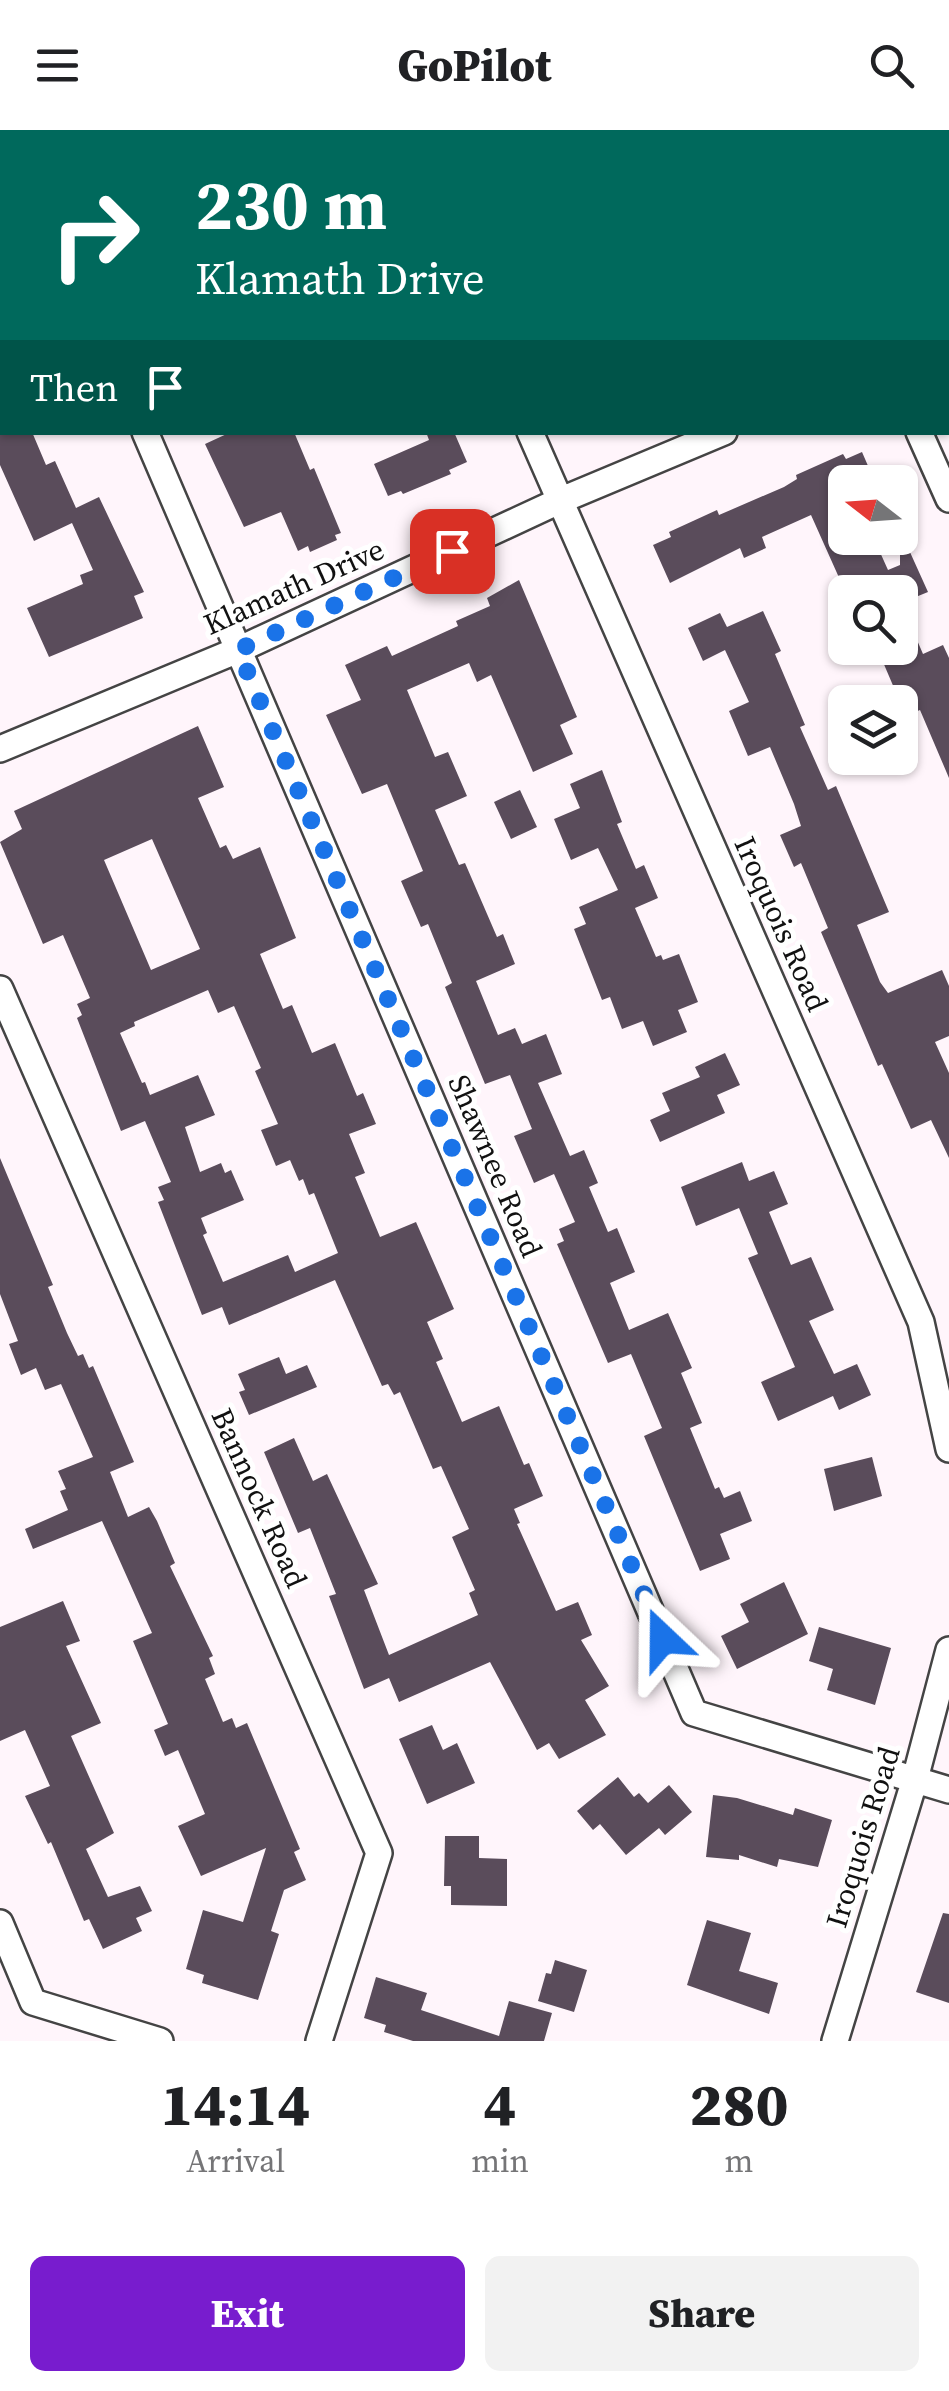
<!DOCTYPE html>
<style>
body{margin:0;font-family:"Source Serif 4",serif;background:#f2f2f2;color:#202124;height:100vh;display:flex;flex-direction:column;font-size:38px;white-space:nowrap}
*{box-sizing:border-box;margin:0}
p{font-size:32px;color:#757577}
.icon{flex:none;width:55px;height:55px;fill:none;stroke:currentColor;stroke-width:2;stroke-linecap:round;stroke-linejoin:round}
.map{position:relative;height:1911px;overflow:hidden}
.panel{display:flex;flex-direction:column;background:#fff;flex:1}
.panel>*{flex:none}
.guide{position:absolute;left:0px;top:0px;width:950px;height:305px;box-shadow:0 2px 8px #0004;background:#00695c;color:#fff;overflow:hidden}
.needle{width:65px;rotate:287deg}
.buttons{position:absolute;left:828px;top:335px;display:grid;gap:20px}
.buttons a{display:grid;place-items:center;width:90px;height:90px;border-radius:15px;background:#fff;box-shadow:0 2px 8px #0004;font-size:50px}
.pin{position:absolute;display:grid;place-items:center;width:85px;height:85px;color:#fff;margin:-42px;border-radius:20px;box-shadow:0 5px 15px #0006}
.me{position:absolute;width:110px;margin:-55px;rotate:337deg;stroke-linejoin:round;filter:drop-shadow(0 0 8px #0008)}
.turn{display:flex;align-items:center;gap:35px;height:210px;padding:0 30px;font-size:45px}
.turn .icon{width:130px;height:130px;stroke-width:2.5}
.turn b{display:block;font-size:70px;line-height:85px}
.then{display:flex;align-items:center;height:95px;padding:0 30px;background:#0003;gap:20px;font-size:38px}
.eta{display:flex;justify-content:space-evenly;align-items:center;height:170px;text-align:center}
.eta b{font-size:60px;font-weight:800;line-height:70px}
.button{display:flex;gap:20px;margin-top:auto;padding:20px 30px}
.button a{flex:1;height:115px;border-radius:15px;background:#781cce;color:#fff;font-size:40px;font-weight:800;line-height:115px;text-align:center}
.button a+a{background:#f2f2f2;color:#202124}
header{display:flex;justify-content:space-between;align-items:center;height:130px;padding:0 30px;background:#fff;font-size:45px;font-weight:800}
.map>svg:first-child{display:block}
</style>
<header><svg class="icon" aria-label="menu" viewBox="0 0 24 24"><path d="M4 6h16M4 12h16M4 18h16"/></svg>GoPilot<svg class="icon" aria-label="search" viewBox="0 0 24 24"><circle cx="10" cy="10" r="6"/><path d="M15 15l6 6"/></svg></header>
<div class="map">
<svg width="949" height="1911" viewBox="0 0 949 1911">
<rect width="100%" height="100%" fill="#fff5fb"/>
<path fill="#5a4c5b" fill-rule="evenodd" d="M0 302H32L46 335 55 331 76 378 99 367 144 462 134 466 143 488 49 527 27 478 83 454 80 445 93 440 72 393 34 411 0 335Z
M231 302H294L310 340 314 338 341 403 335 405 337 410 310 422 308 416 298 421 281 382 244 397 205 314Z
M426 302H454L467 332 449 340 451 344 403 364 401 361 388 366 374 334 429 310Z
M862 322 875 352H845V417L867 408 873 423 879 420 888 440 900 435V400L928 462 901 473 923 524 943 515 949 528V648L920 580 906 586 877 518H900V462H840L845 461 811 385 762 407 766 418 744 428 740 418 670 453 653 415 671 407 669 402 717 380 719 385 784 357 797 349 796 345 843 324 846 329Z
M519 450 577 587 560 595 573 624 533 642 491 545 477 552 469 533 407 560 435 627 448 622 467 666 435 680 459 735 465 733 497 807 503 804 515 834 476 851 498 905 515 898 522 914 546 904 562 944 538 953 570 1026 584 1020 598 1053 589 1057 608 1102 617 1098 635 1142 610 1153 629 1200 668 1183 692 1238 681 1243 702 1293 690 1298 715 1359 719 1357 724 1368 740 1361 752 1391 720 1404 730 1429 700 1441 644 1306 662 1298 631 1224 608 1233 557 1114 564 1111 559 1099 575 1092 554 1044 534 1053 514 1006 532 999 510 945 485 954 445 857 452 853 428 794 421 797 401 751 423 741 387 654 362 664 326 585 361 570 345 535 387 516 392 526 458 496 456 491 490 476 487 468Z
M763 481 781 521 775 524 805 595 800 597 828 660 836 656 889 782 857 795 880 852 888 863 942 840 949 856V906L935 912 949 943V1028L931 990 911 999 882 934 878 936 821 802 828 798 801 733 794 737 780 705 801 696 794 674 770 617 748 626 729 581 749 572 725 520 703 531 688 498 720 483 727 497Z
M198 596 224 657 198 668 220 718 226 715 233 729 260 717 296 808 260 824 283 879 292 875 312 923 335 913 357 966 363 963 376 994 349 1004 365 1043 355 1047 380 1107 416 1092 454 1179 427 1192 443 1229 436 1232 462 1292 499 1276 524 1335 529 1333 543 1366 514 1379 520 1393 517 1394 556 1481 578 1472 592 1505 581 1510 609 1556 585 1570 606 1605 559 1629 549 1613 537 1620 490 1532 399 1572 389 1548 364 1559 329 1466 336 1464 310 1398 298 1403 264 1322 294 1308 313 1351 327 1344 378 1454 364 1460 389 1525 478 1485 469 1463 475 1460 452 1407 469 1399 441 1336 433 1339 400 1262 394 1265 388 1254 382 1256 335 1150 229 1195 222 1177 202 1185 158 1072 164 1070 158 1057 171 1052 145 991 121 1001 77 888 82 885 77 874 90 868 63 805 43 814 0 712 22 699 14 681ZM152 709 200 819 151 840 104 730ZM208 860 218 883 234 876 261 938 255 941 278 994 261 1000 276 1036 290 1030 299 1051 303 1049 309 1065 314 1063 338 1123 295 1142 288 1125 223 1152 203 1105 207 1103 201 1088 244 1070 231 1040 225 1043 221 1033 200 1042 185 997 215 985 198 945 150 965 145 952 142 953 120 903 135 896 134 892Z
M602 640 622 692 617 694 636 739 644 735 658 768 635 778 656 827 661 825 663 830 679 824 698 872 678 880 687 902 653 916 643 891 622 899 610 867 602 870 574 799 586 794 579 777 618 760 598 718 571 730 554 689 580 678 570 654Z
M520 660 537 697 511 709 494 672Z
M725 923 740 955 717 965 725 983 660 1012 650 990 670 981 662 963 700 947 695 937Z
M0 1028 53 1155 48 1157 67 1203 78 1226 83 1224 89 1238 93 1236 134 1332 110 1342 128 1387 149 1377 157 1391 175 1433 170 1436 213 1526 209 1528 215 1544 205 1549 223 1592 232 1588 236 1598 247 1593 300 1719 294 1722 306 1750 284 1760 271 1801 279 1804 258 1870 202 1853 204 1845 186 1839 203 1780 243 1792 266 1718 201 1746 178 1696 205 1684 178 1620 165 1626 154 1600 168 1594 133 1511 152 1503 102 1391 33 1419 25 1399 68 1380 60 1361 66 1359 58 1341 93 1327 61 1254 45 1260 36 1238 21 1245 9 1214 18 1211 0 1164Z
M742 1032 749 1051 774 1041 788 1074 769 1082 791 1135 811 1127 834 1180 809 1191 834 1244 857 1234 871 1265 839 1280 833 1266 778 1291 761 1252 795 1237 748 1128 758 1124 739 1078 696 1096 681 1057Z
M279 1227 286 1244 307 1235 317 1257 249 1285 239 1262 245 1260 238 1244Z
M872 1327 882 1366 834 1381 824 1339Z
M784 1452 808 1504 737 1539 721 1506 749 1492 740 1474Z
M63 1471 80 1511 66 1516 101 1593 71 1606 114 1703 86 1719 108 1767 140 1756 152 1781 136 1788 142 1801 103 1819 89 1789 84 1791 51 1712 48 1714 25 1666 50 1656 25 1600 0 1611V1497Z
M819 1497 891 1518 875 1575 827 1560 833 1539 809 1531Z
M432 1595 443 1620 457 1613 475 1653 427 1674 399 1609Z
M618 1647 634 1667 639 1663 648 1673 669 1655 692 1682 665 1705 659 1698 626 1725 600 1694 593 1700 577 1681Z
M713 1665 737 1668 793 1685 795 1678 832 1690 818 1737 779 1729 777 1737 739 1725V1730L706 1727Z
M445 1706H479V1728L507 1729V1776L451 1775V1756H444Z
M943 1783 949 1784V1873L916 1862Z
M707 1790 751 1803 739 1841 778 1853 769 1884 687 1855Z
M555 1830 587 1840 574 1882 538 1871 546 1843 551 1844Z
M376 1847 427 1863 421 1880 499 1906 509 1871 552 1883 544 1911H413L384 1902 386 1895 364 1888Z"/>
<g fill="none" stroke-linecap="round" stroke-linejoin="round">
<defs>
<path id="minor" d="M16 0 17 2
M401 0 402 2
M794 0 795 2
M948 208 949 207
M145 302 694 1583 949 1660
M530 302 921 1192 949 1319
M919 302 949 369
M0 619 238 520 559 371 724 302
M0 859 379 1723 319 1911
M0 1793 33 1872 160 1911
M835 1911 915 1649 949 1520"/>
</defs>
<use href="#minor" stroke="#444" stroke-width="30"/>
<use href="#minor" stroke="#fff" stroke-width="25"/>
</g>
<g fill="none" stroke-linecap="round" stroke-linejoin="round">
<path stroke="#1a73e8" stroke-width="18" stroke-dasharray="0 32.4" d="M452 421 238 520 663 1509"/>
</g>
<g text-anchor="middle" stroke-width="10" stroke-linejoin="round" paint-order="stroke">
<g font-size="30" fill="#111" stroke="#fff">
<text transform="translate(294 457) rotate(-24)" y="10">Klamath Drive</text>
<text transform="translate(781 794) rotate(66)" y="10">Iroquois Road</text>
<text transform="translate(495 1036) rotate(67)" y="10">Shawnee Road</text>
<text transform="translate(259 1368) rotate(66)" y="10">Bannock Road</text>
<text transform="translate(863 1707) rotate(-73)" y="10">Iroquois Road</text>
</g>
</g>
</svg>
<div class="buttons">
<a><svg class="needle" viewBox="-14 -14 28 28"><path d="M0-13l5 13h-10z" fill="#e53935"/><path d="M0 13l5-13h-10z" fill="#757577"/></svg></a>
<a><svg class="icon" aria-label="search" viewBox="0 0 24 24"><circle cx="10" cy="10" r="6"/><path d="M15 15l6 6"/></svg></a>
<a><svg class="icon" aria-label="layers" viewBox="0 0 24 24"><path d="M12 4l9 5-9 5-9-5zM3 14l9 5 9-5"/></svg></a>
</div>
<div class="pin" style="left:452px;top:421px;background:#d93025"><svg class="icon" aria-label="arrive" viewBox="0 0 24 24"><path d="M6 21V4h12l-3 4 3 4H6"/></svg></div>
<svg class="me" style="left:663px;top:1509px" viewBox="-20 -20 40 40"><path d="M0-17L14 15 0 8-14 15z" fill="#1a73e8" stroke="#fff" stroke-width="4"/></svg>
<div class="guide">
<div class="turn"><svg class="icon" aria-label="right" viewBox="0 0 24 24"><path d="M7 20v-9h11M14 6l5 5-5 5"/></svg><div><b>230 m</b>Klamath Drive</div></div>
<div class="then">Then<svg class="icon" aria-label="arrive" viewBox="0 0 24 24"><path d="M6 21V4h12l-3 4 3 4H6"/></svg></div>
</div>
</div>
<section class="panel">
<div class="eta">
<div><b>14:14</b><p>Arrival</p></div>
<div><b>4</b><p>min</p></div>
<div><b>280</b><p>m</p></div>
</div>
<div class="button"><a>Exit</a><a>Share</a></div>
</section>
